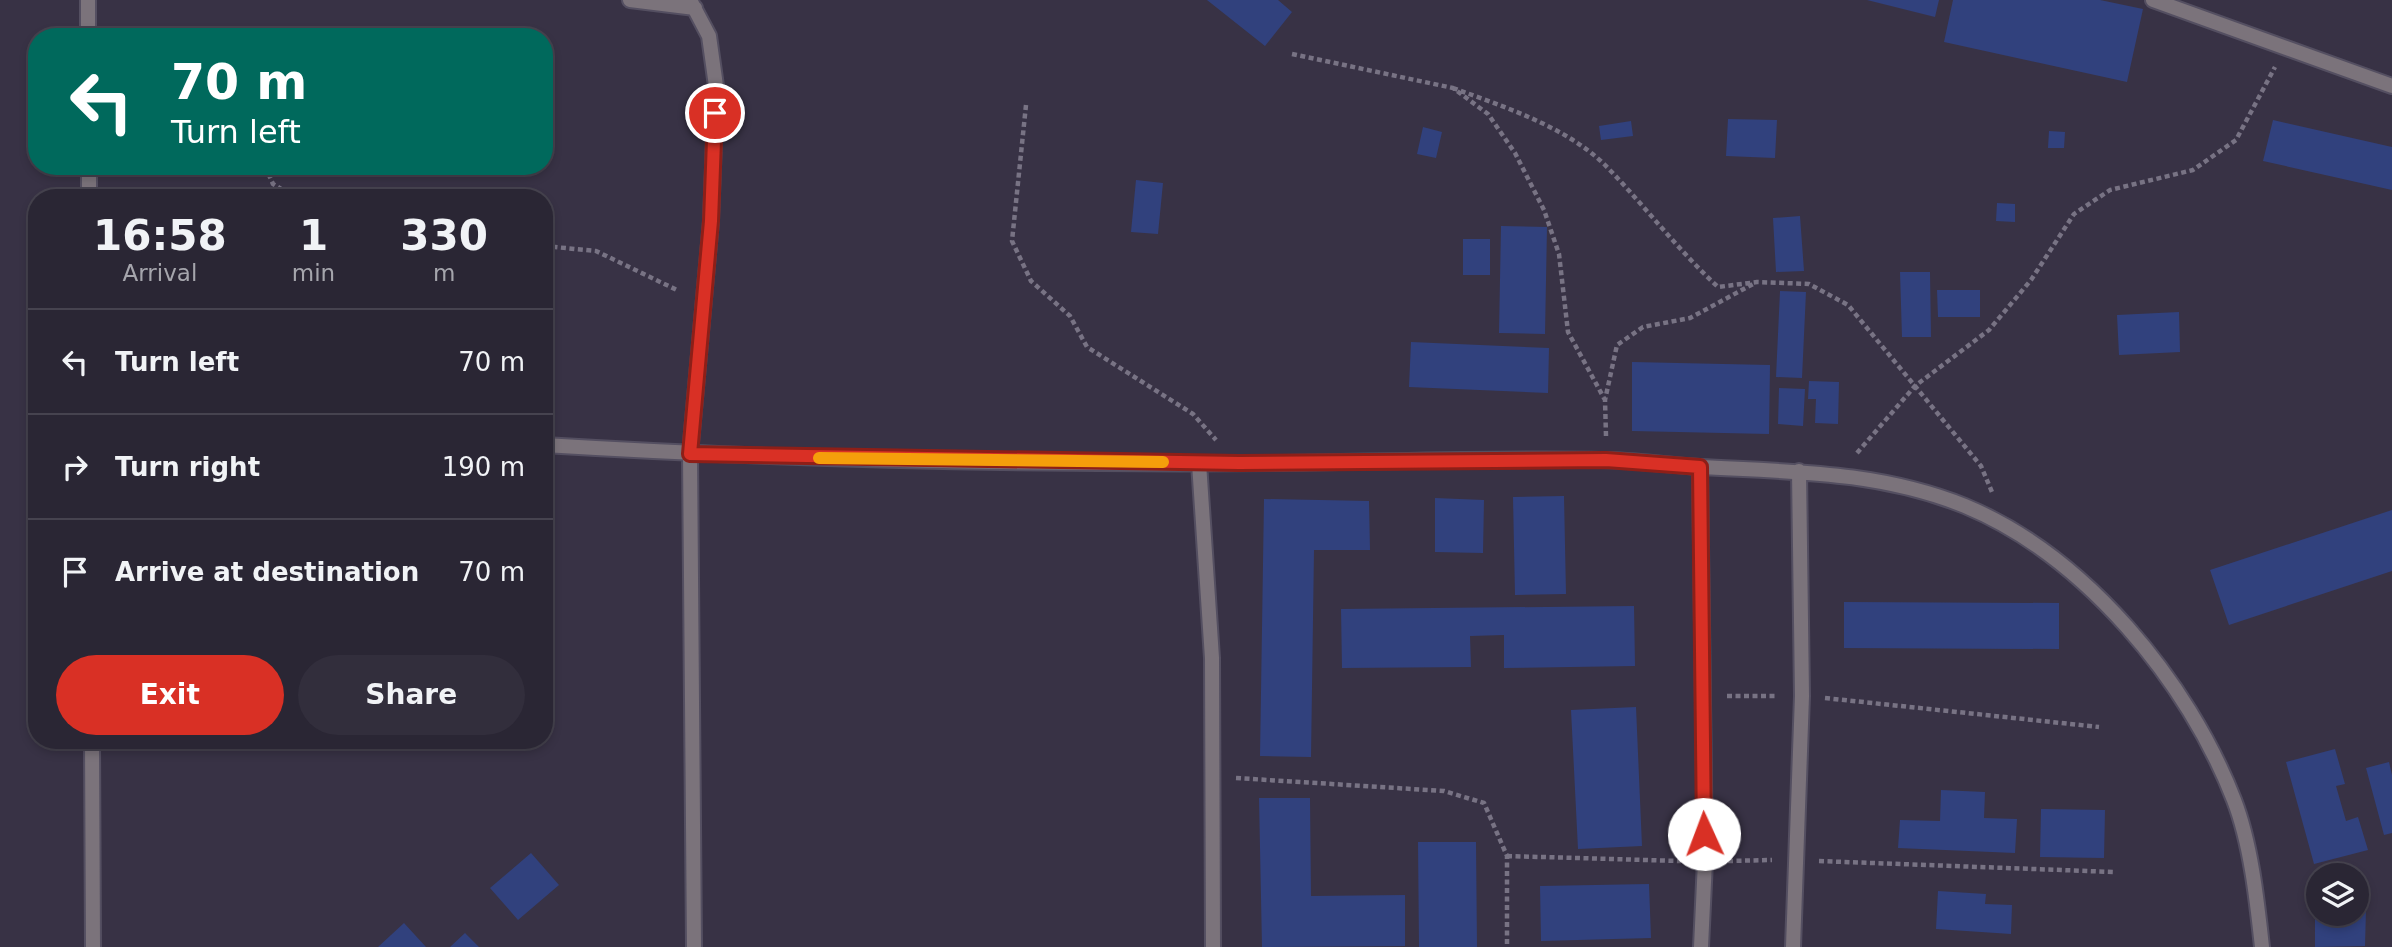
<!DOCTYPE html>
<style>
body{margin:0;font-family:"DejaVu Sans",sans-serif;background:#322e3c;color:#f1f3f6;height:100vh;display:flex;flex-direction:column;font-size:26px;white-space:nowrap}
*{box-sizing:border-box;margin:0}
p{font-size:23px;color:#a5a5ac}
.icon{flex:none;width:38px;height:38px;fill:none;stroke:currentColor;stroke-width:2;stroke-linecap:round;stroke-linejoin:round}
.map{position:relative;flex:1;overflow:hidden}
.sheet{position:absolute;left:28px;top:189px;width:525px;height:560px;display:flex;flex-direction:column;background:#2a2634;border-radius:28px;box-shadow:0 4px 10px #0003,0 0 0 2px #46434f}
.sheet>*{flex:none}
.top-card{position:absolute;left:28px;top:28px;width:525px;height:147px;border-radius:28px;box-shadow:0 4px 10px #0003,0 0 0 2px #46434f;background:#00695c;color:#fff;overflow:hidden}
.tools{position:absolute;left:2306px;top:863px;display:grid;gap:14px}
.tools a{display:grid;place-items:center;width:63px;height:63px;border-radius:50%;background:#2a2634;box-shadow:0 4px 10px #0003,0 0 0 2px #46434f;font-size:35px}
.pin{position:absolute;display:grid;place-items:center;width:60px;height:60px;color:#fff;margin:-30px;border:4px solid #fff;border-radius:50%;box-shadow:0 2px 7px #0007}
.me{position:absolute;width:77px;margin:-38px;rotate:358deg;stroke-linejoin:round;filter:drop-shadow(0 0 5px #0008)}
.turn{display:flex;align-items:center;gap:24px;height:147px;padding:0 28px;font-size:32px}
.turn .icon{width:91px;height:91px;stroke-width:2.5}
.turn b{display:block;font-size:49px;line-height:60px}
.eta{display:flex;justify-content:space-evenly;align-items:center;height:119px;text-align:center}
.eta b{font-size:42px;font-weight:700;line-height:49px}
.cta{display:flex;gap:14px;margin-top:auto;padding:14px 28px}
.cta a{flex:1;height:80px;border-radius:42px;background:#d93025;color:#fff;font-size:28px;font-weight:700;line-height:80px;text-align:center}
.cta a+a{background:#322e3c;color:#f1f3f6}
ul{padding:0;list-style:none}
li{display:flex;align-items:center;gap:21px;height:105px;padding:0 28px;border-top:2px solid #46434f}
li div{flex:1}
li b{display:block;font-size:26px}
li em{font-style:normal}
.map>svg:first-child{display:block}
</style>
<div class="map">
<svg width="2392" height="947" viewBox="0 0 2392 947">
<rect width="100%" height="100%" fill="#383245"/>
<path fill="#31417d" d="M1207 0H1278L1292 12 1265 46Z
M1867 0H1939L1935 17Z
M1953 0H2100L2143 9 2127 82 1944 42Z
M1728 119 1777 120 1775 158 1726 156Z
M2273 120 2392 147V190L2263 161Z
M1631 121 1633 136 1601 140 1599 126Z
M1423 127 1442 132 1436 158 1417 154Z
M2049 131 2065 132 2064 148H2048Z
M1136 180 1163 183 1158 234 1131 232Z
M1997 203 2015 204V222L1996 221Z
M1800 216 1804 271 1776 272 1773 218Z
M1501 226 1547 227 1545 334 1499 333Z
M1463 239H1490V275H1463Z
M1900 272H1930L1931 337H1902Z
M1937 290H1980V317H1938Z
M1780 291 1806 292 1802 378 1776 377Z
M2179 312 2180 352 2119 355 2117 315Z
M1411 342 1549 348 1548 393 1409 387Z
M1632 362 1770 365 1769 434 1632 431Z
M544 366H553L552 397H544Z
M1809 381 1839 382 1838 424 1815 423 1816 399H1808Z
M1779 388 1805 389 1803 426 1778 424Z
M1564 496 1566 594 1515 595 1513 497Z
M1435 498 1484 500 1483 553 1435 552Z
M1264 499 1369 501 1370 550H1314L1311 757 1260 756Z
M2392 510V571L2229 625 2210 570Z
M1844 602 2059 603V649L1844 648Z
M1634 606 1635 666 1504 668V635L1470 636 1471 667 1342 668 1341 609Z
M1636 707 1642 846 1578 849 1571 710Z
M2335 749 2345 784 2336 786 2346 821 2358 817 2368 850 2314 864 2286 762Z
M2389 762 2392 775V833L2384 835 2366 768Z
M1941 790 1985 792 1984 818 2017 819 2015 853 1898 848 1900 820 1940 821Z
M1259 798H1310L1311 896 1405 895V946L1262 947Z
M2041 809 2105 810 2104 858 2040 857Z
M1418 842H1476L1477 947H1419Z
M531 853 559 885 518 920 490 888Z
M1649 884 1651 938 1541 941 1540 886Z
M1938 891 1986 894 1985 904 2012 905 2011 934 1936 929Z
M2315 909H2319V914H2357V910H2366L2365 946 2315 947Z
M404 923 426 947H378Z
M465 933 479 947H450Z"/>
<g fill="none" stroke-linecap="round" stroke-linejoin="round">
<defs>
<path id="minor" d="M88 0V37
M630 0 695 8
M690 0 709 36 716 86 711 221 690 454 694 947
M2153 0 2392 86
M89 166V198
M544 445C790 460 1036 465 1282 463 1388 462 1495 458 1601 460 1634 460 1667 465 1700 467 1792 472 1878 471 1965 506 2085 556 2188 681 2234 800 2251 844 2257 901 2262 947
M1199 463 1212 658 1213 947
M1700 467 1705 861 1701 947
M92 740 93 947
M1793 947 1802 696 1799 471"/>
</defs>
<use href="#minor" stroke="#544f61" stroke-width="18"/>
<path stroke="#787384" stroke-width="4.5" stroke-dasharray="5 3.5" stroke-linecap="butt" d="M1292 54 1453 88 1488 114 1515 153 1544 210 1559 254 1568 332 1605 400
M1453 88C1504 107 1565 126 1605 165 1644 205 1677 249 1718 287L1757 282 1809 284 1848 305 1981 466 1992 492
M1026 105 1012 241 1031 281 1070 316 1087 347 1193 414 1216 440
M265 166 273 184 296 198
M544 246 596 251 679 291
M1606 436 1605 400 1617 345 1643 327 1690 318 1753 284
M1857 453 1915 386 1989 330 2031 280 2074 214 2110 190 2193 170 2236 140 2275 67
M1727 696H1778
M1825 698 2099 727
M1236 778 1444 791 1484 803 1507 856V947
M1507 856 1681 861
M1728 861 1772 860
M1819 861 2114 872"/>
<use href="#minor" stroke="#7b737b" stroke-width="14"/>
</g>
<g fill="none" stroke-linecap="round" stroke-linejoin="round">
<defs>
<path id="route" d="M715 113 711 221 690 454 1239 463 1606 460 1700 467 1704 834"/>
</defs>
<use href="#route" stroke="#8d1f18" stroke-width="18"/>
<use href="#route" stroke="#d93025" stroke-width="12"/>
<path stroke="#f59e0b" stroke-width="12" d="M819 458 1163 462"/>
</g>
</svg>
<div class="tools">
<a><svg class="icon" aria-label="layers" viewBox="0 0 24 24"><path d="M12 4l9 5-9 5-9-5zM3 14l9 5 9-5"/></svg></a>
</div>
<div class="pin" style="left:715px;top:113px;background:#d93025"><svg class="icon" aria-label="arrive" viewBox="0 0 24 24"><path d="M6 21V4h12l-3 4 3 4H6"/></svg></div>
<svg class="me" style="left:1704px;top:834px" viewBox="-20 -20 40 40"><circle r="19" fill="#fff"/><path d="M0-13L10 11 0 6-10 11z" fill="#d93025"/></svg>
<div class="top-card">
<div class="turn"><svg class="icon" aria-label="left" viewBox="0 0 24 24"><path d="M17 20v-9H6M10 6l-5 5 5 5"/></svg><div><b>70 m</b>Turn left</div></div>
</div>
<section class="sheet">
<div class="eta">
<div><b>16:58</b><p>Arrival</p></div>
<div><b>1</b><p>min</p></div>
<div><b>330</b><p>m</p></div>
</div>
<ul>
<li><svg class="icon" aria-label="left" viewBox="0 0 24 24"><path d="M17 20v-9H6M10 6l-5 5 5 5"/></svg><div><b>Turn left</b></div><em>70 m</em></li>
<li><svg class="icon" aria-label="right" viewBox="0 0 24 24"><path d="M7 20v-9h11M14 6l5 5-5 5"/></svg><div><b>Turn right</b></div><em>190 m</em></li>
<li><svg class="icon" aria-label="arrive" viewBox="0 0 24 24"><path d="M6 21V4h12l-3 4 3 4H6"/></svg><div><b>Arrive at destination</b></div><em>70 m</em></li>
</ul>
<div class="cta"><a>Exit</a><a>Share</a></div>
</section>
</div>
